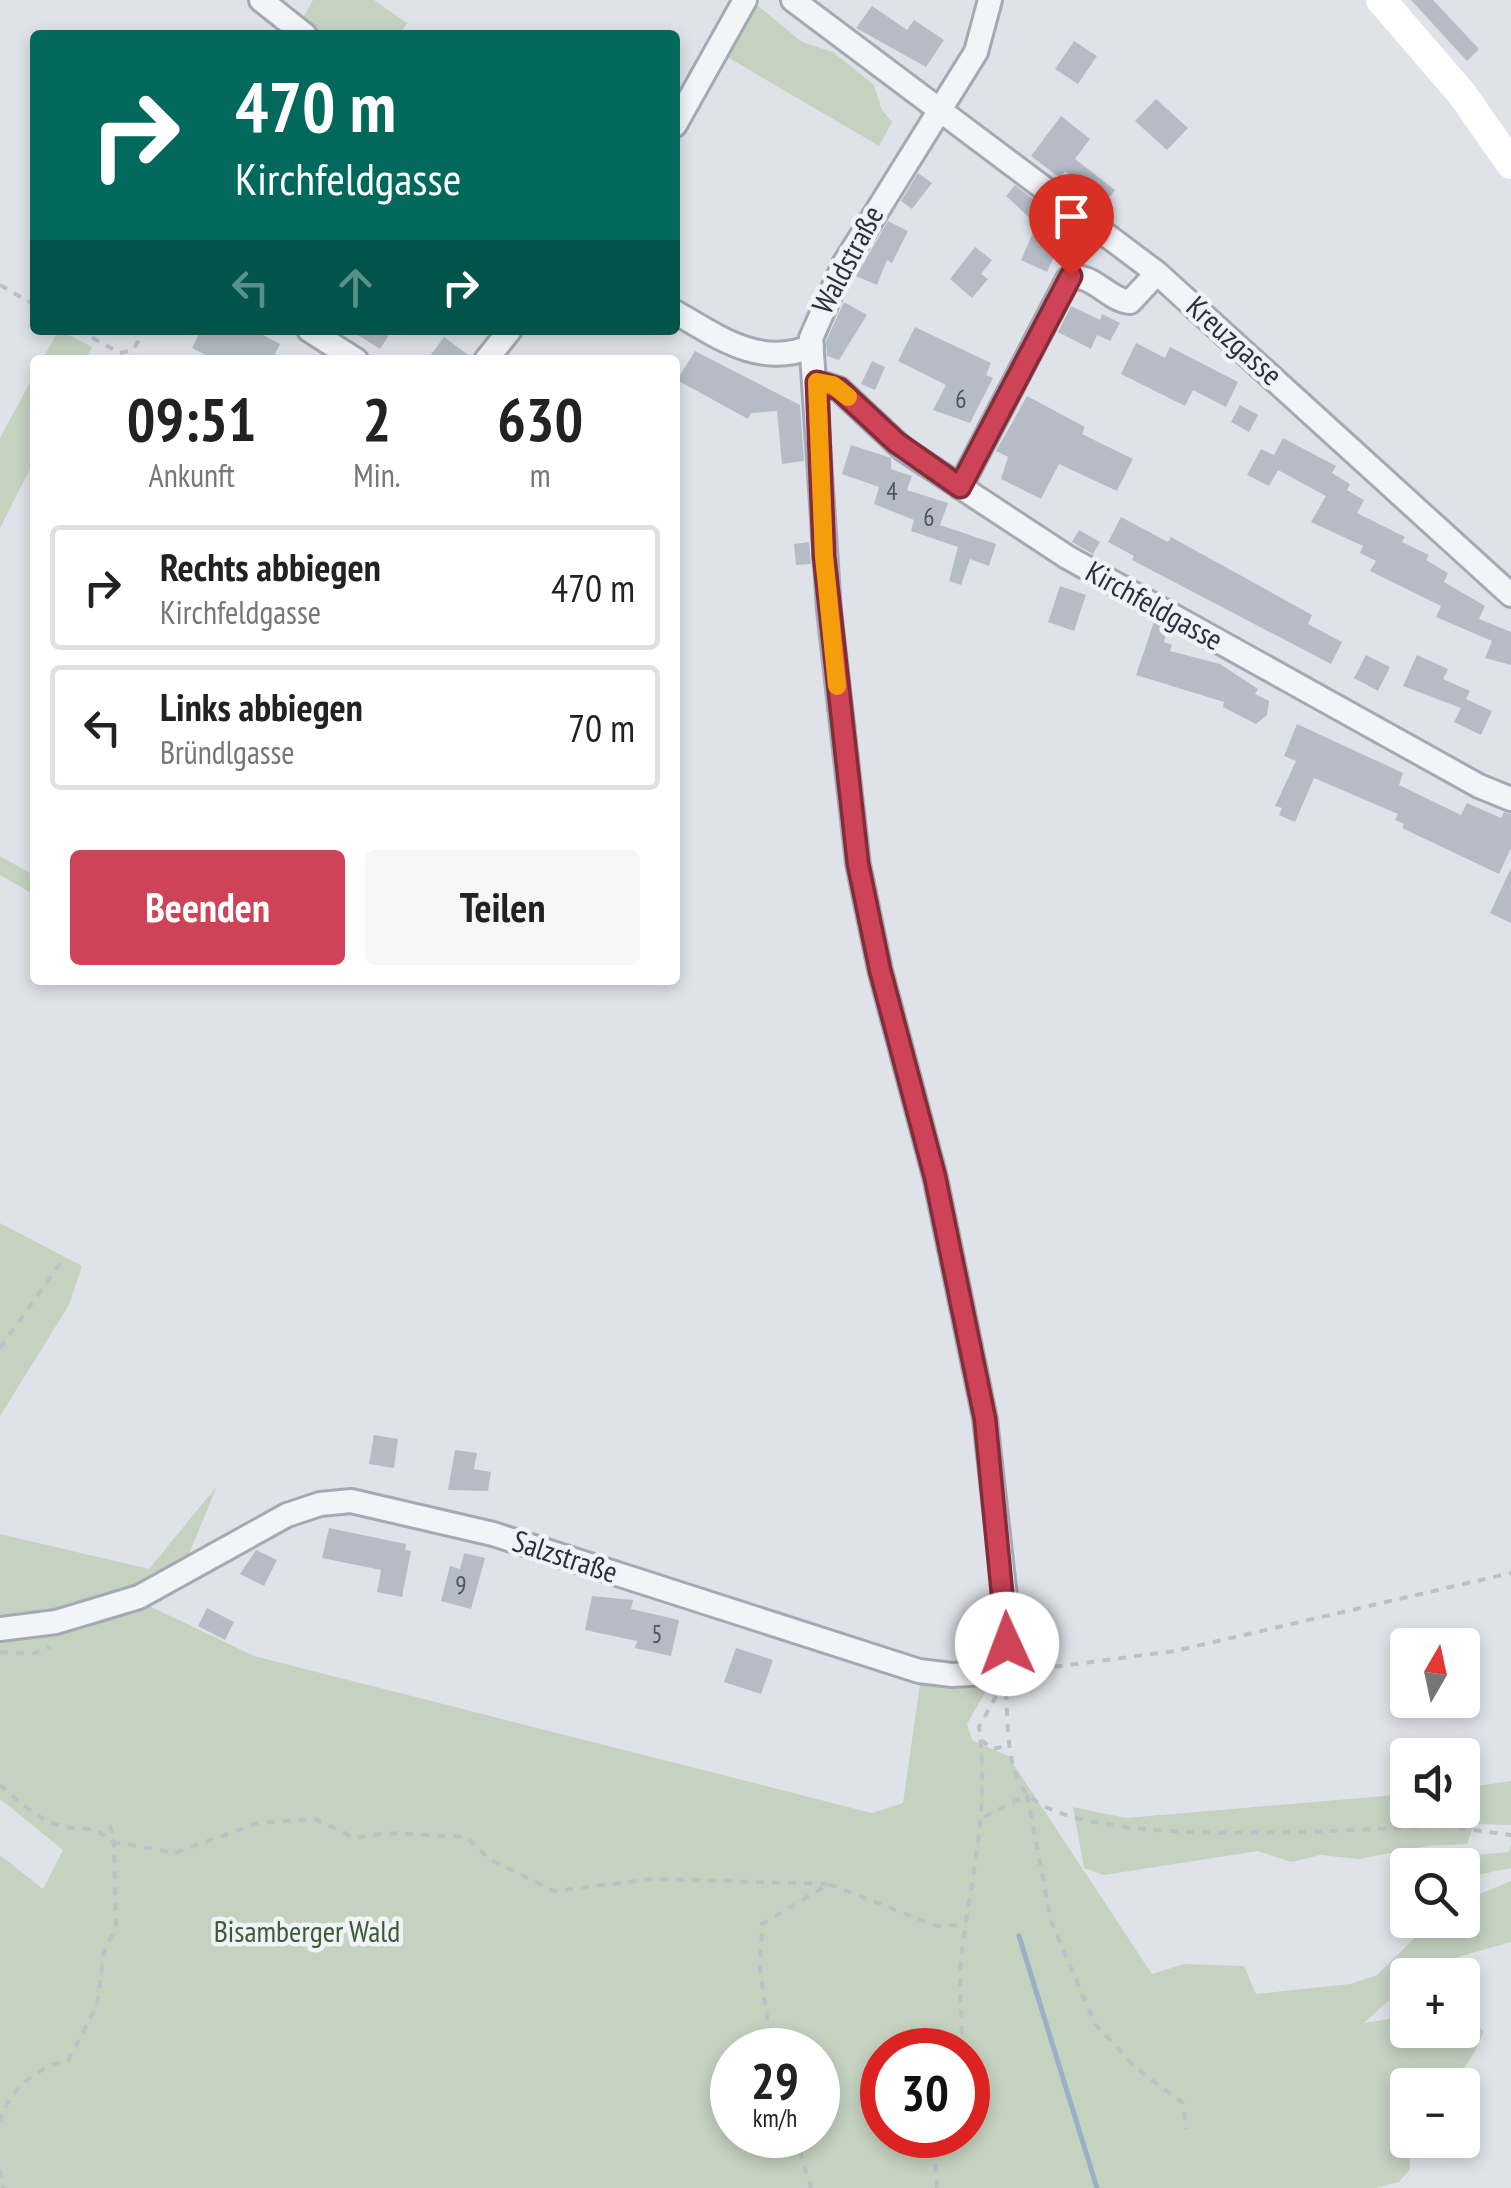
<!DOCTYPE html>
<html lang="de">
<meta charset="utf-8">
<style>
body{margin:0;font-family:"PT Sans Narrow",sans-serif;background:#f6f6f6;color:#222;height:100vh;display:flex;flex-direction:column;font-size:38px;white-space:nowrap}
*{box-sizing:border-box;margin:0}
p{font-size:32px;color:#767676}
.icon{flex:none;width:55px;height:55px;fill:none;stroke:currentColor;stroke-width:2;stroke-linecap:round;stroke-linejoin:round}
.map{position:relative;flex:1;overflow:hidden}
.side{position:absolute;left:30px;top:355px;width:650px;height:630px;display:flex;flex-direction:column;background:#fff;border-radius:10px;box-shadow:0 5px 15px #0003}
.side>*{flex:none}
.top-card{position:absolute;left:30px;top:30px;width:650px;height:305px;border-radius:10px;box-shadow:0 5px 15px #0003;background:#00695c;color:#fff;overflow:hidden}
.needle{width:65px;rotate:9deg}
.tools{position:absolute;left:1390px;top:1628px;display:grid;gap:20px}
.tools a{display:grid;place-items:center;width:90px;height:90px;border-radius:10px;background:#fff;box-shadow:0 5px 15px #0003;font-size:50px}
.speed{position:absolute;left:710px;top:2028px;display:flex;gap:20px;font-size:50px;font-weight:700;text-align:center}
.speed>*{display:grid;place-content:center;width:130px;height:130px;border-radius:50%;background:#fff;box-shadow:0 5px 15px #0003;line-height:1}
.speed small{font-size:25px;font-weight:400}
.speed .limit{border:15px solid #d22;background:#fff;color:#111}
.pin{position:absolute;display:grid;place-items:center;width:85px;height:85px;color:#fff;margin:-102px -42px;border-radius:50% 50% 50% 0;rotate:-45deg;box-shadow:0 0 10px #0007}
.pin .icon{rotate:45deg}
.me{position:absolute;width:110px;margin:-55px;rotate:358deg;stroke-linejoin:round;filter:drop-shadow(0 0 8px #0008)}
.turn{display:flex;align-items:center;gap:35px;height:210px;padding:0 40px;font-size:45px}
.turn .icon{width:130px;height:130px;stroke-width:2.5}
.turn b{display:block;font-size:70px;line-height:85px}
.lanes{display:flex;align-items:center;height:95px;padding:0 40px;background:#0003;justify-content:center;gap:50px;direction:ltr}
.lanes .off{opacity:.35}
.eta{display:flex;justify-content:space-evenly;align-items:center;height:170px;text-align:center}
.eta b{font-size:60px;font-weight:700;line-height:70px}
.cta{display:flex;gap:20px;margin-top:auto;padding:20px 40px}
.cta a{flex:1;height:115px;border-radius:10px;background:#ce4357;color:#fff;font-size:40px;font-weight:700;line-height:115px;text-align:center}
.cta a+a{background:#f6f6f6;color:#222}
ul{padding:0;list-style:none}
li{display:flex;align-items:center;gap:30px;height:125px;margin:0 20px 15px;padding:0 20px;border:5px solid #e0e0e0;border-radius:10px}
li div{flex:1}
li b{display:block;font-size:38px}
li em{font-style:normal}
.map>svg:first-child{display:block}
</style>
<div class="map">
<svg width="1511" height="2188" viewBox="0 0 1511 2188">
<rect width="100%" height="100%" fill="#dfe3e9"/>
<path fill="#c5d2c0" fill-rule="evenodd" d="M313 0H374L407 23 399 35H305L297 28Z
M751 0 802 42 833 52 874 85 882 110 892 122 879 146 717 51Z
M59 330 92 347 85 360H42Z
M35 373V459L0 528V438Z
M0 856 35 876V895L0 875Z
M0 1223 82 1266 69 1305 0 1416Z
M217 1486 184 1566 99 1607 0 1625V1534L149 1569Z
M139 1601 254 1656 872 1813 903 1803 920 1684 986 1683 988 1687 967 1724 972 1740 1008 1756 1152 1974 1184 1964 1244 1966 1256 1994 1350 1984 1377 1975 1433 1920H1462L1463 1901 1511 1881V1942L1437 1963 1420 1975H1408L1407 1984 1364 2023 1407 2016 1408 2030H1462L1463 2013 1484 2031C1466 2074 1455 2085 1408 2085L1407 2127 1398 2137 1410 2156V2169L1399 2182 1375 2188H0V1855L43 1889 63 1850 0 1799V1633ZM732 2050H818V2135H732ZM882 2050H968V2135H882Z
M1511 1781V1825L1474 1824 1467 1844 1427 1846 1359 1859 1320 1855 1291 1862 1258 1851 1104 1875 1084 1868 1073 1807 1126 1818 1407 1794 1408 1810H1462L1463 1788Z
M1511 1844V1868L1463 1878 1462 1865H1432L1428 1859 1509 1852Z"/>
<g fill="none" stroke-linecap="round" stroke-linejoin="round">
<path stroke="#9ab0c9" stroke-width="5" d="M1019 1936 1097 2188"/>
</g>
<path fill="#b6bcc5" d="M1411 0H1433L1479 49 1467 61Z
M872 6 907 30 914 20 944 40 926 67 856 28Z
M1074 41 1097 56 1078 84 1055 69Z
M1156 99 1188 128 1167 150 1135 121Z
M1061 116 1090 139 1075 159 1115 190 1105 203 1065 171 1060 178 1031 156Z
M918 173 932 183 912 209 901 201Z
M1015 185 1044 208 1033 221 1006 196Z
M1041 215 1065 233 1047 272 1021 260Z
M888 221 908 231 892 263 887 260 877 285 856 276Z
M975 247 992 260 981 274 988 279 972 298 950 279Z
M844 302 867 315 839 360 827 356 826 341Z
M1071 306 1100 320 1102 314 1120 323 1110 341 1097 335 1091 349 1058 332Z
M915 327 991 363 986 375 993 378 970 423 933 410 946 385 898 361Z
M201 330H253L280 344 272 360H216L192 348Z
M350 330H392L380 349Z
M444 337 471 357V360H427Z
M1136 343 1165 358 1170 347 1238 382 1226 407 1193 390 1185 406 1121 374Z
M695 351 800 405 804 461 782 464 777 411 751 413 748 419 677 380Z
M872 361 885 367 875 390 861 384Z
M1027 396 1085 427 1082 434 1133 459 1117 491 1059 464 1041 499 1001 479 1008 457 996 451Z
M1240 405 1258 415 1249 432 1231 422Z
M1283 438 1336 466 1332 473 1350 484 1347 490 1364 500 1357 513 1405 537 1402 542 1429 555 1426 560 1448 573 1444 582 1485 606 1479 619 1511 632V665L1485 658 1492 641 1436 617 1441 606 1370 571 1376 561 1360 553 1363 546 1311 522 1326 496 1278 470 1269 486 1247 475 1261 449 1274 455Z
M851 445 891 458V469L912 476 907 490 948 503 940 525 996 544 989 566 970 559 961 585 949 581 958 547 911 531 914 520 874 504 879 487 842 474Z
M1121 517 1168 542 1171 537 1312 615 1308 624 1342 642 1331 664 1132 560 1134 556 1108 542Z
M1079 530 1100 542 1093 554 1072 542Z
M809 542 811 564 796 565 794 544Z
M1060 586 1086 595 1074 631 1048 622Z
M1154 622 1167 630 1164 642 1172 645 1170 651 1220 664 1258 689 1255 694 1269 701 1267 715 1256 724 1223 707 1224 702 1136 675Z
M1366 655 1390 667 1378 691 1354 678Z
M1417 655 1448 669 1443 679 1470 691 1466 699 1492 711 1481 735 1454 722 1461 708 1403 686Z
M1297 724 1403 773 1399 785 1461 815 1467 803 1501 818 1504 812 1511 814V848L1499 874 1402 828 1404 824 1395 820 1398 814 1314 778 1295 822 1279 815 1282 808 1275 806 1296 761 1284 756Z
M1511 868V923L1490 913Z
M374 1435 398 1439 394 1468 369 1464Z
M455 1450 477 1453 474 1469 491 1472 488 1491 448 1490Z
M329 1528 406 1544 405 1550 411 1551 402 1597 377 1592 381 1570 322 1558Z
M256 1550 277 1560 264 1586 240 1574Z
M464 1553 485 1558 471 1609 441 1601 450 1566 460 1569Z
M592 1596 633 1600 631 1609 679 1620 671 1656 635 1648 637 1641 585 1630Z
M207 1608 234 1622 225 1640 198 1626Z
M736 1648 773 1660 761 1694 724 1682Z"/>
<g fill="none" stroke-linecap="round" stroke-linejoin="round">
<defs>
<path id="minor" d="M261 0 305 35
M793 0 1157 273 1511 595
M675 125 745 0
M675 312C718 337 762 369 812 346
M309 330 356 360
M486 360 510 330
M817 382 839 389 903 449 1067 557 1479 786 1511 799
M960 487 1068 279C1091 270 1107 300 1130 302L1157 273
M0 1629 56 1622 139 1597 287 1515 320 1504 351 1501 493 1534 919 1671 952 1675 1004 1672 1006 1606 985 1419 935 1177 880 970 858 864 829 610 811 338 844 264 976 52 990 0"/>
</defs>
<use href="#minor" stroke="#a4aab3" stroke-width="28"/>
<path stroke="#bdc1c7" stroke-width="4" stroke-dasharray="8 8" stroke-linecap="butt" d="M0 285 35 305
M78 330 120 353 133 350 145 330
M0 1348 65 1257
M0 1652 31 1654 51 1647
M1023 1671 1175 1651 1511 1573
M1006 1692C1008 1720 1006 1774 1028 1795 1089 1852 1349 1828 1435 1827 1460 1827 1486 1832 1511 1835
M981 1740 993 1749 1011 1745
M0 1785C18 1800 38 1821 62 1826 90 1833 85 1821 114 1842L116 1926 104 1953 97 2005 69 2059C35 2070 11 2086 0 2121
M984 1817 1027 1795 1051 1921 1095 2024 1136 2068 1183 2103 1186 2129
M110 1825 114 1842 175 1853 258 1823 315 1819 355 1838 386 1833 466 1837 489 1859 554 1891 653 1879 829 1884 762 1924 760 1970 772 2050
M829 1884 937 1926 966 1925
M962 2050C962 2015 958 1976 963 1942 974 1865 989 1805 979 1727L999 1691
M795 2135 811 2188
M0 2170 4 2188
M937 2188 934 2146 938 2135"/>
<use href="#minor" stroke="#f2f4f7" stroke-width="22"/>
<path stroke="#fff" stroke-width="30" d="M1381 0 1462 94 1511 164"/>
</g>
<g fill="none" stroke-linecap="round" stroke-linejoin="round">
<defs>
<path id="route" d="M1007 1644 985 1419 935 1177 880 970 858 864 824 556 817 382 839 389 896 442 960 487 1071 276"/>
</defs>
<use href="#route" stroke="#862c39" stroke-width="25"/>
<use href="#route" stroke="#ce4357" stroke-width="18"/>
<path stroke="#f59e0b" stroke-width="18" d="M837 686 824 556 817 382 833 385 848 397"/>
</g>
<g text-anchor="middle" stroke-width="9" stroke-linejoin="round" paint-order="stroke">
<g font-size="25" fill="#4c5361">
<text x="961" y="408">6</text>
<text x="892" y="500">4</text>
<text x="929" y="526">6</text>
<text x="461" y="1594">9</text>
<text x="657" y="1643">5</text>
</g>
<g font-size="30" fill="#283040" stroke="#eff2f6">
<text transform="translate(848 260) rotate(-62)" y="10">Waldstraße</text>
<text transform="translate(1234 341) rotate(42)" y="10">Kreuzgasse</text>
<text transform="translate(1154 606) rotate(29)" y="10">Kirchfeldgasse</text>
<text transform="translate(565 1557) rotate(18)" y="10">Salzstraße</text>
</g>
<g font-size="30" fill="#3c5b35" stroke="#eff2f6">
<text x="307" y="1942">Bisamberger Wald</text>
</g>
</g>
</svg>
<div class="tools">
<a><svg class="needle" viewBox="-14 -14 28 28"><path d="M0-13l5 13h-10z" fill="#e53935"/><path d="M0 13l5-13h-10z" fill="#767676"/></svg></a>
<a><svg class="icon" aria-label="sound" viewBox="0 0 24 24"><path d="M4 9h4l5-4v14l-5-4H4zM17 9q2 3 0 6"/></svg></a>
<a><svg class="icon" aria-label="search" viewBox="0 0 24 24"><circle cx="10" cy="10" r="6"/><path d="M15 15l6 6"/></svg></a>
<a>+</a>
<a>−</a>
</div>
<div class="speed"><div>29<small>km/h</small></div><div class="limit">30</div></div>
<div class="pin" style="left:1071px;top:276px;background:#d93025"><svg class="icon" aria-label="arrive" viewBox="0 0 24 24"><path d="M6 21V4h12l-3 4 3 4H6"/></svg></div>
<svg class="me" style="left:1007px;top:1644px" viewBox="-20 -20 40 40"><circle r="19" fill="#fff"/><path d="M0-13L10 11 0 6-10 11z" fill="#ce4357"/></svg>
<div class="top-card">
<div class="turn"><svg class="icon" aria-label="right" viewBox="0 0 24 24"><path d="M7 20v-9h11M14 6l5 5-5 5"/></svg><div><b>470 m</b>Kirchfeldgasse</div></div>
<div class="lanes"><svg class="icon off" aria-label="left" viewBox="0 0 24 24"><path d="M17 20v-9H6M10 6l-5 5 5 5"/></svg><svg class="icon off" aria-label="ahead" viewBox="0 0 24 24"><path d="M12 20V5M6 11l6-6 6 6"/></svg><svg class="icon" aria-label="right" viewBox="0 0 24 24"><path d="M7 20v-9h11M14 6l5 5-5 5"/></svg></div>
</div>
<section class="side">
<div class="eta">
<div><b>09:51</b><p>Ankunft</p></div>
<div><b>2</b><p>Min.</p></div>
<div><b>630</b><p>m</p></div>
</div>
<ul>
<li><svg class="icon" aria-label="right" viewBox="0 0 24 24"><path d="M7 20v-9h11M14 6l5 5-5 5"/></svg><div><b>Rechts abbiegen</b><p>Kirchfeldgasse</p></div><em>470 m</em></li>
<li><svg class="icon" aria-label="left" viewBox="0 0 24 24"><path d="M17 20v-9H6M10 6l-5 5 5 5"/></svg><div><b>Links abbiegen</b><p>Bründlgasse</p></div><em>70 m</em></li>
</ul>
<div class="cta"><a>Beenden</a><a>Teilen</a></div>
</section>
</div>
